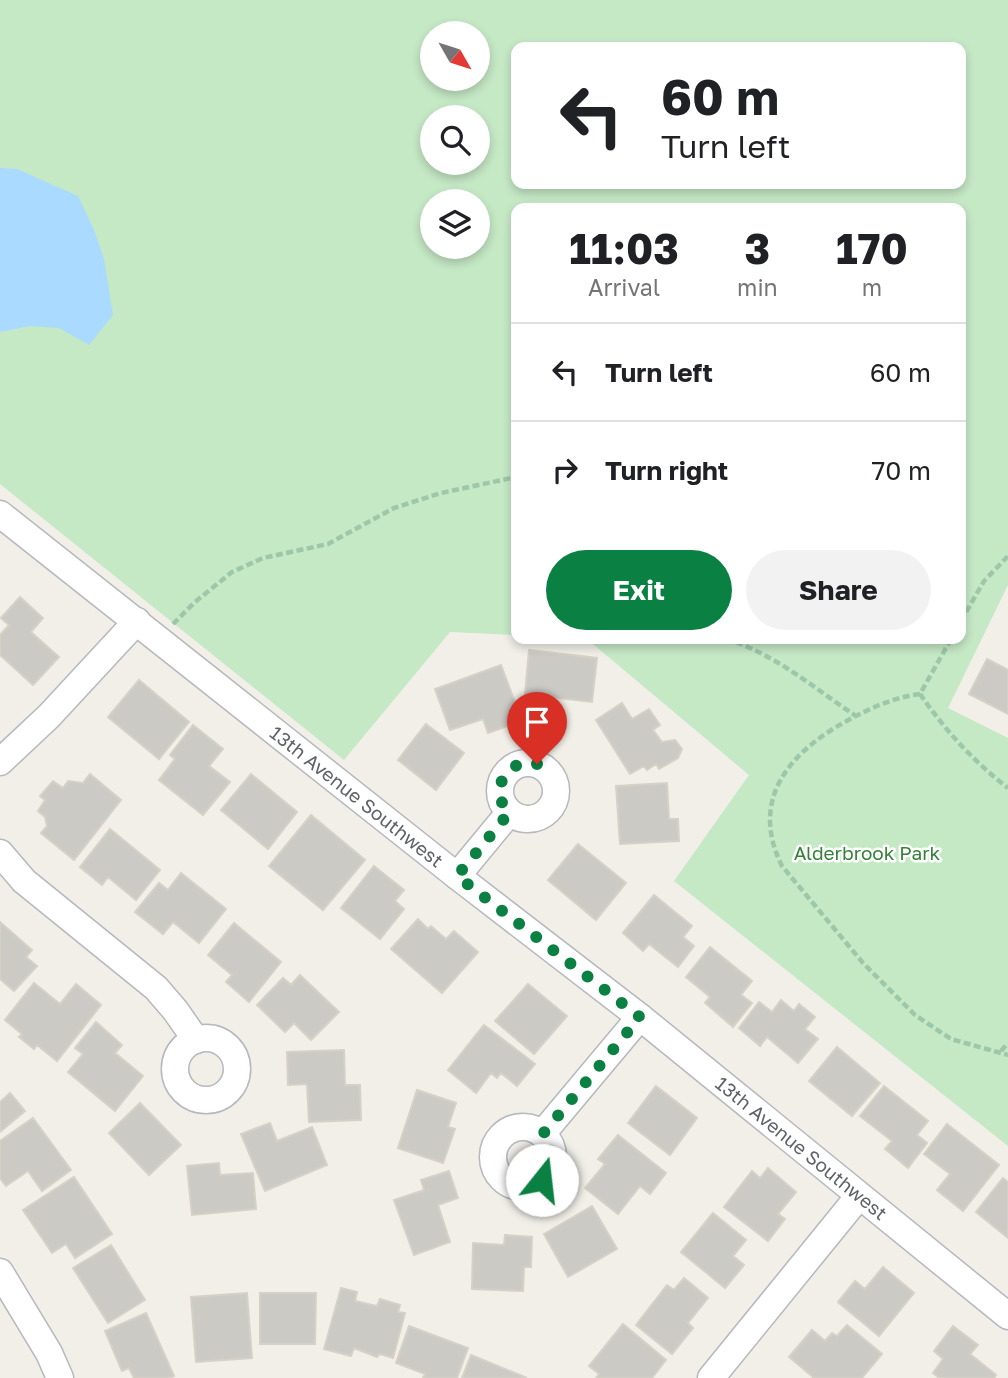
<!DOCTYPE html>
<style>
body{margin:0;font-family:"Golos Text",sans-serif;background:#f2f2f2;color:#202124;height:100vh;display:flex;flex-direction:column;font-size:26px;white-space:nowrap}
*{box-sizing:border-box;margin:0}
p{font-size:23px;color:#757577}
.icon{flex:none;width:38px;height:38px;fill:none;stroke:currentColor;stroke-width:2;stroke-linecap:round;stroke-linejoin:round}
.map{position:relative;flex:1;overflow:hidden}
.side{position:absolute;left:511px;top:203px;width:455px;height:441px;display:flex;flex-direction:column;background:#fff;border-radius:14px;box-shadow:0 4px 10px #0003}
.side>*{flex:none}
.guide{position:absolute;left:511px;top:42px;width:455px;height:147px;border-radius:14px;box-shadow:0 4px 10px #0003;background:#fff;color:#202124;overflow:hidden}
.needle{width:46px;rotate:129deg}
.fabs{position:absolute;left:420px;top:21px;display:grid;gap:14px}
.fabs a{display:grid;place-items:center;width:70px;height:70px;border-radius:50%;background:#fff;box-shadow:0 4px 10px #0003;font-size:35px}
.pin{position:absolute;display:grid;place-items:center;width:60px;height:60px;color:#fff;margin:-72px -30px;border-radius:50% 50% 50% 0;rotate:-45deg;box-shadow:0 0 7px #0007}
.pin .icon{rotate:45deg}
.me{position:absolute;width:77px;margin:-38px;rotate:16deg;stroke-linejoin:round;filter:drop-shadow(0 0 5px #0008)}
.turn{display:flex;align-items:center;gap:24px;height:147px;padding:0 35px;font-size:32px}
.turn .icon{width:91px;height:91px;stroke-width:2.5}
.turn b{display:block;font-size:49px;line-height:60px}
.eta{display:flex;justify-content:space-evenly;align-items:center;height:119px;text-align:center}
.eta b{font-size:42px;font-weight:700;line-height:49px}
.button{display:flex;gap:14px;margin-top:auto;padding:14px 35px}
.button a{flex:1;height:80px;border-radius:42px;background:#0b8043;color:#fff;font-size:28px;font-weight:700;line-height:80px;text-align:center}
.button a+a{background:#f2f2f2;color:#202124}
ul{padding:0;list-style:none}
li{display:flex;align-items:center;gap:21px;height:98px;padding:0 35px;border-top:2px solid #e0e0e0}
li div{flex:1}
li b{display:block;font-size:26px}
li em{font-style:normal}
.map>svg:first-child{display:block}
</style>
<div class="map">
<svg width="1008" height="1378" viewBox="0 0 1008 1378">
<rect width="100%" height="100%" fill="#f1efe8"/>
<path fill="#c5e8c5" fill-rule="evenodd" d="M0 0H1008V585L948 708 1008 738V1146L674 881 749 775 587 639H961V208H516V635L450 632 344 760 0 484ZM432 33H478V79H432ZM516 47H961V184H516ZM432 117H478V163H432ZM432 201H478V247H432Z"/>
<path fill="#aadaff" d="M0 168 17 169 78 196 94 230 104 259 113 315 89 345 59 328 30 326 0 332Z"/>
<path fill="#cccac5" stroke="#d6d1c6" stroke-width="2" d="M20 597 43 618 31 632 59 657 33 685 0 655V635L9 625 1 618Z
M529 650 597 658 592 702 525 694Z
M987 659 1008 670V714L969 694Z
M501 665 522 721 488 733 483 719 450 730 435 689Z
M139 680 189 722 159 759 108 717Z
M622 703 632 719 649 709 660 725 653 730 662 742 675 740 682 749 678 758 659 769 656 764 647 770 644 766 630 774 596 720Z
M426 724 464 753 436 790 398 760Z
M193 725 223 749 209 766 230 782 203 815 159 780 175 759 170 755Z
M90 774 121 800 74 860 41 833 47 826 45 817 38 811 45 800 40 796 53 781 63 788 68 781 83 783Z
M251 774 297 812 268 849 221 810Z
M667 783 669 819H678L679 841 620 844 616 786Z
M311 815 365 860 323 910 269 866Z
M110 829 160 870 136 900 108 877 102 885 80 867Z
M578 844 626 883 596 920 548 880Z
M374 866 404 890 395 901 404 909 380 939 341 908Z
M181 873 226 909 199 943 173 922 163 934 135 912 159 883 168 890Z
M654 895 692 926 683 937 694 946 678 967 649 944 643 951 623 933Z
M418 919 428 929 431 926 446 939 454 931 478 952 442 993 391 949Z
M0 922 32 950 26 957 37 966 14 991 0 979Z
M234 923 281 962 249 1002 226 982 232 975 208 955Z
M710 947 752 981 741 995 752 1003 733 1027 705 1003 710 997 686 977Z
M300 975 339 1012 311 1040 294 1023 285 1032 257 1005 283 978 291 985Z
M34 983 60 1004 76 984 101 1005 57 1061 37 1045 34 1049 19 1037 22 1034 5 1020Z
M528 984 567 1016 534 1054 495 1021Z
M781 1000 794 1011 799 1004 815 1017 805 1029 818 1039 798 1063 767 1037 760 1046 739 1028 759 1002 772 1012Z
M96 1022 122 1045 115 1053 143 1076 115 1111 68 1072 83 1054 75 1048Z
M484 1025 535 1064 517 1086 501 1073 497 1078 491 1073 476 1093 448 1070Z
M837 1047 880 1083 852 1116 809 1081Z
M344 1050 345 1085H360L361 1120 309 1122 307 1084 288 1085 287 1052Z
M656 1086 697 1118 670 1155 628 1123Z
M884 1086 928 1121 917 1135 927 1143 908 1168 885 1149 892 1141 860 1116Z
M417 1090 456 1103 448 1127 455 1129 443 1163 398 1148Z
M10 1093 25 1111 0 1132V1102Z
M140 1103 181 1145 149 1175 109 1133Z
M33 1118 71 1170 42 1191 28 1171 6 1186 0 1178V1141Z
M270 1123 277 1141 312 1127 327 1165 265 1191 241 1134Z
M947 1124 999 1165 963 1211 937 1190 950 1174 924 1154Z
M618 1135 666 1173 650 1194 640 1186 618 1214 585 1188 605 1164 598 1159Z
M219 1163 220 1175 253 1173 256 1209 192 1215 187 1166Z
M768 1168 796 1192 778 1214 785 1219 768 1241 724 1207 752 1171 760 1178Z
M449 1171 458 1198 438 1205 450 1242 414 1255 394 1200 424 1190 421 1180Z
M74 1177 112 1234 75 1258 66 1244 52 1253 23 1210Z
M1003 1178 1008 1182V1238L976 1212Z
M592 1206 617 1249 568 1277 544 1234Z
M713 1213 746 1240 733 1256 744 1265 725 1288 681 1252Z
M505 1235 532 1237 531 1267H524L523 1291 472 1289 473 1243 504 1245Z
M111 1245 145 1300 108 1323 73 1268Z
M883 1267 914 1293 879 1336 838 1302 855 1281 865 1289Z
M684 1278 708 1298 688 1323 693 1328 672 1354 636 1325 667 1285 674 1290Z
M341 1288 357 1292 355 1301 377 1306 380 1299 400 1305 398 1312 405 1313 393 1358 380 1354 377 1357 354 1348 351 1356 324 1349Z
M247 1293 252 1358 196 1362 191 1297Z
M260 1293H316L315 1344H260Z
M146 1313 174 1376 170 1378H134L129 1368 122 1371 105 1331Z
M623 1324 666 1360 652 1378H596L599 1374 589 1366Z
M847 1325 882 1354 862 1378H814L789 1357 812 1330 825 1341 832 1333 837 1336Z
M409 1326 468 1348 457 1378H423L425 1374 396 1363Z
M953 1326 978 1345 970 1354 996 1375 994 1378H939L933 1373 943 1359 934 1351Z
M471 1355 527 1378H462Z"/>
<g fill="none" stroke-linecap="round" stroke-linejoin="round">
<defs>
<g id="minor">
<path id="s1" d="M0 514 457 876 640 1017 1008 1316"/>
<path d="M0 762 49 716 137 621"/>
<circle cx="528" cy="791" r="28"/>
<path d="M0 853 24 881 156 988 175 1010 196 1040"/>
<path d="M457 876 509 813"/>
<circle cx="206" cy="1069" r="31"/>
<circle cx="523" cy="1157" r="30"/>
<path d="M542 1134 640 1017"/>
<path d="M0 1272 49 1353 60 1378"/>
<path d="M711 1378 859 1196"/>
</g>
</defs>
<use href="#minor" stroke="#b5b8bc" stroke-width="29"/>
<path stroke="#9cc7a9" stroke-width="4.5" stroke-dasharray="7 3.5" stroke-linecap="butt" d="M961 621 984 581 1008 556
M173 624 195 602 232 572 263 558 328 544 394 508 441 493 516 477
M726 639C774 653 815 689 856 716
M951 639 920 694C945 730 973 761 1008 788
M920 694C896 697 875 706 854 717 794 748 747 796 782 866L863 963 915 1015 951 1039 1008 1055
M1001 1051 1008 1043"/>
<use href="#minor" stroke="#fff" stroke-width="26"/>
</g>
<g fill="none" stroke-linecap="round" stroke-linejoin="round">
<path stroke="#0b8043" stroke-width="12" stroke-dasharray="0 21.6" d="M537 764H518L503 777C498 792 499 802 509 813L457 876 640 1017 542 1135C555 1150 554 1165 542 1180"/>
</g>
<g text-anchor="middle" stroke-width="5" stroke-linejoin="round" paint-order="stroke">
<g font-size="19" fill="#5f6368" stroke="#fff">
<text dy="7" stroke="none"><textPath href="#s1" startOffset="455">13th Avenue Southwest</textPath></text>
<text dy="7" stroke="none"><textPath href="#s1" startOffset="1022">13th Avenue Southwest</textPath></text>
</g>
<g font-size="19" fill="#348238" stroke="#fff">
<text x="867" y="860">Alderbrook Park</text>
</g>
</g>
</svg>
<div class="fabs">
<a><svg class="needle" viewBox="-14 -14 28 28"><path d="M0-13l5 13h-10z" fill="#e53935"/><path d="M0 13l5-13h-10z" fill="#757577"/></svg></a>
<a><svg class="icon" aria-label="search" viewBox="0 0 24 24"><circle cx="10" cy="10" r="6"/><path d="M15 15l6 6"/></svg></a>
<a><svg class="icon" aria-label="layers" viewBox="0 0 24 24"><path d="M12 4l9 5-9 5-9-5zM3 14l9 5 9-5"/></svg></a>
</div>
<div class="pin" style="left:537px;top:764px;background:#d93025"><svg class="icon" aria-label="arrive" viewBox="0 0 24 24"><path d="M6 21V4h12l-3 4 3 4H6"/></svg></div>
<svg class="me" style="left:542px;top:1180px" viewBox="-20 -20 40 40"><circle r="19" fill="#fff"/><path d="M0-13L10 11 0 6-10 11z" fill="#0b8043"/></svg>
<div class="guide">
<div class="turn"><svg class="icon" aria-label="left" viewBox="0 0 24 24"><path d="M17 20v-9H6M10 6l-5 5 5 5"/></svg><div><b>60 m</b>Turn left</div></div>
</div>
<section class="side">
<div class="eta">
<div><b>11:03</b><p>Arrival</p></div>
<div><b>3</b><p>min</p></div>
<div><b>170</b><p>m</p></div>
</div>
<ul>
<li><svg class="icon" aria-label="left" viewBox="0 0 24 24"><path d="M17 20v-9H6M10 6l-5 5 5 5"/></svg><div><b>Turn left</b></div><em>60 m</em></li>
<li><svg class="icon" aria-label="right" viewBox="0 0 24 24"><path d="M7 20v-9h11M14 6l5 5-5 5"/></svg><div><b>Turn right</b></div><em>70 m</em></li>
</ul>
<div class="button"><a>Exit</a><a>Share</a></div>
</section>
</div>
